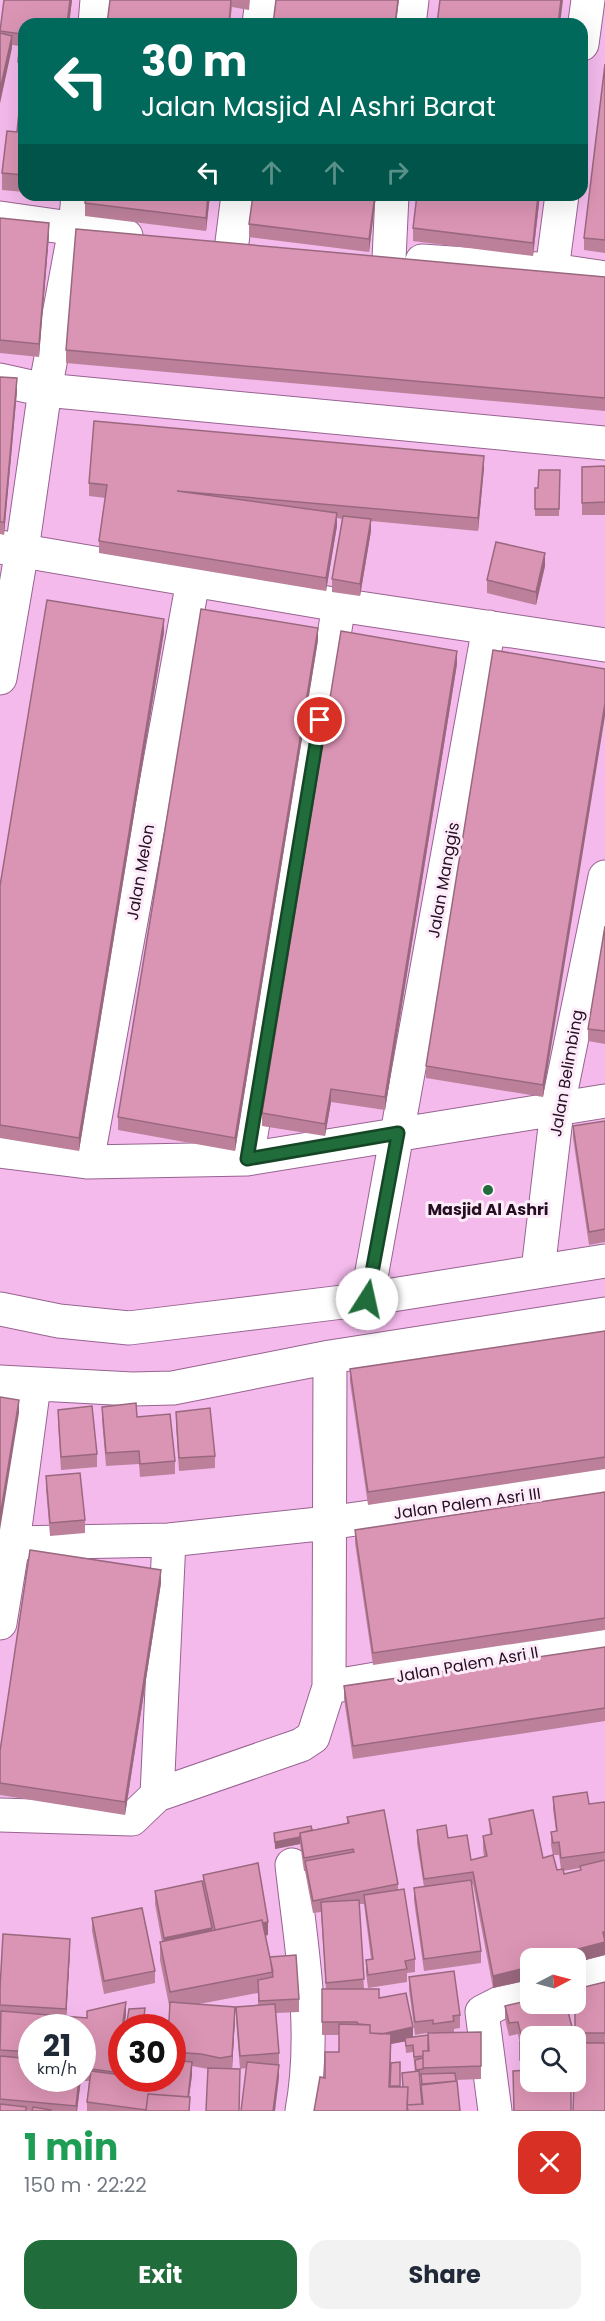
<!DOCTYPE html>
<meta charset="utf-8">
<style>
body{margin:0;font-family:Poppins,sans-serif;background:#f2f2f3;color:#1f2937;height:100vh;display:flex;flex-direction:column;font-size:22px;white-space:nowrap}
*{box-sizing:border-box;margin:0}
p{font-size:20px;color:#747a83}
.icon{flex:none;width:33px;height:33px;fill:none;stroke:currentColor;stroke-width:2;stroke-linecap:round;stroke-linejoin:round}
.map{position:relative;height:2111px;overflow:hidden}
.side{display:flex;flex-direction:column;background:#fff;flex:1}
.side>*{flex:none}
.hud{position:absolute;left:18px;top:18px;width:570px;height:183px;border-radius:18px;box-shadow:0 6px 24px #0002;background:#00695c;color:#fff;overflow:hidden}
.needle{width:39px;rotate:84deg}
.buttons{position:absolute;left:520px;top:1948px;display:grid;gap:12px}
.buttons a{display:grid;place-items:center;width:66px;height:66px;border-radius:12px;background:#fff;box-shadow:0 6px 24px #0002;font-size:30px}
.speed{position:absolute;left:18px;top:2014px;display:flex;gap:12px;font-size:30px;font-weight:700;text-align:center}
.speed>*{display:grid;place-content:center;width:78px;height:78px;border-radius:50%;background:#fff;box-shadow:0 6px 24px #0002;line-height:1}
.speed small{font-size:15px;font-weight:400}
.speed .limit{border:9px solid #d22;background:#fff;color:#111}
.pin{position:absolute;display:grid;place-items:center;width:51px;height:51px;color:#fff;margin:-26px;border:3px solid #fff;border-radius:50%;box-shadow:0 2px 6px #0007}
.me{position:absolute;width:66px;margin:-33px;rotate:10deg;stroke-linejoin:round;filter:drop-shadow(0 0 4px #0008)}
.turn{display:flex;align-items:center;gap:21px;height:126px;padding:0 24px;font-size:27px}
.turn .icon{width:78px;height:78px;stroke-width:2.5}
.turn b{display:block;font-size:42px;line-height:51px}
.lanes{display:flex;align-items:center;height:57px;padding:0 24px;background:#0003;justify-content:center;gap:30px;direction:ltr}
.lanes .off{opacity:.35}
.round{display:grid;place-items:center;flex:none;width:63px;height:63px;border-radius:18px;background:#f2f2f3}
.summary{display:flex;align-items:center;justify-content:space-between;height:102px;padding:0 24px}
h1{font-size:36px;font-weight:700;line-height:45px;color:#1e9e55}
.button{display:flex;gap:12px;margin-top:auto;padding:12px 24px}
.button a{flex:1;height:69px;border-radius:18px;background:#206c3a;color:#fff;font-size:24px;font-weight:700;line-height:69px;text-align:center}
.button a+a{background:#f2f2f3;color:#1f2937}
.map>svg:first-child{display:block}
</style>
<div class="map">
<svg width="605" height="2111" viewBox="0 0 605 2111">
<rect width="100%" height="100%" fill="#f4baec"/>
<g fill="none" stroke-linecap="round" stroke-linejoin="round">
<defs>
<path id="street" d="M95 24 97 0
M259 24 262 0
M409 24 412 0
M582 44 588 0
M0 218 126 236
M231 250 238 195
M389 259 392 195
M422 261 552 270 605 278
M552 270 562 195
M0 380 45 390 605 443
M0 547 339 605 605 645
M0 678 22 550 45 390 75 229 78 195
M0 1151 87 1162 247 1159 605 1101
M247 1159 339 605
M87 1162 193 581
M538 1270 557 1110 605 877
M367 1299 489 627
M0 1309 59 1321 129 1328 367 1299 605 1261
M0 1382 132 1389 173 1388 330 1357 605 1314
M13 1543 169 1540 328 1523 605 1483
M0 1623 13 1543 34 1385
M329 1687 605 1640
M157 1795 169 1540
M0 1815 132 1819 157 1795 301 1745 313 1737 329 1687 330 1357
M292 1865C301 1947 317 2029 302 2111
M576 1976 605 1969
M495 2111 482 2012 531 1987"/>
</defs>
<use href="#street" stroke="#976390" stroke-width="35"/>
<use href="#street" stroke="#fff" stroke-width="33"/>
</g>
<path fill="#bc809b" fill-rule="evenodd" d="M72 0 69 24H24V192L2 190V173L17 132 22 80H18L20 46 12 45 0 103V27Z
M110 0H250L249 10 232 7 230 24H107Z
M605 64V253L584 250V238Z
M210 195 206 231 85 216V203Z
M253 195H376L369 252 249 237V224Z
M540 195 533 256 413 241V228Z
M0 218 49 235 39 357 0 353Z
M605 277V411L66 363V350Z
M0 377 17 391 4 535 0 534Z
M605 466V515H582V467Z
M484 468 478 531 371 521V531L360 596 332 592V579L342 519 337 518V526L326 591 99 553V541L106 498 89 496V483Z
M560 470 559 516H535V488H538Z
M545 566 536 605 487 593V580Z
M164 632 79 1151 0 1138V886Z
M318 640 235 1151 118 1130V1117Z
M457 664 385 1110 331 1102 325 1136 262 1126V1113Z
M605 669 543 1097 426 1078V1066Z
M605 926V1044L588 1041V1029Z
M605 1121V1242L589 1245 573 1138V1126Z
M605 1331V1469L368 1505 350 1382V1369Z
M102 1407 137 1417 175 1461V1474L140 1477 139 1464 106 1466 102 1420Z
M58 1410 97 1454V1467L61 1470 58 1423Z
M176 1412 215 1456V1468L179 1471 176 1425Z
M46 1476 85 1520V1533L50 1536 46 1489Z
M605 1492V1630L373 1665 355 1543V1530Z
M161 1583 125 1815 0 1795V1751Z
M605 1647V1721L353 1759 344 1699V1686Z
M553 1797 589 1804 605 1802V1955L578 1962V1965L576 1966V1959L529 1977V1980L493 1988 473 1884 471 1885 481 1951V1963L424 1971 414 1901V1888L424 1887 417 1843V1830L448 1838 471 1860 484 1857 483 1849V1836L490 1834 489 1819 543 1858 553 1856 551 1845V1832L556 1831 553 1809ZM553 1855H559L561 1869 557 1870ZM580 1868V1870L564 1874 563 1871Z
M347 1817 398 1884V1890L415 1959V1972L407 1973V1982L368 1988 366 1973V1960L371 1959 364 1904H359L364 1989 379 1998 413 2037 428 2035 433 2033V2032L415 2035 409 1990V1977L460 2015V2028L454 2029V2032H481V2079L456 2080 460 2111H314L325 2078 339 2052V2035H322V1989H326L321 1912 313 1913 305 1871H304L300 1844 275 1849 274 1833 312 1830 347 1823ZM405 2041 406 2053 413 2052 415 2072 402 2087H400V2062L391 2063V2044ZM421 2076V2085L422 2104 420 2077Z
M203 1875 268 1935 265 1936 270 1957 299 1999V2012L276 2013 279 2053V2078L246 2068 240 2069 236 2020V2007L258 2005V1993L199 2004 235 2019 232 2069 240 2082 208 2069 192 2066V2075L189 2097 190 2111H87V2102L89 2081H83L82 2028H32V2079H81L77 2111H0V1988L70 1951 66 2016 87 2018 126 2015 124 2028H122V2079H172V2028L169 2021 170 2010 160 1960V1942H162L155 1904V1891L203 1886Z
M92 1918 155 1971V1983L104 1994 92 1931Z
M605 1982V2111L576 2082 575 2004Z
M505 2006 531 2037V2082L571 2111H514L513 2071 520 2070V2045L518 2034 509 2036 505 2019Z"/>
<path fill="#99687e" d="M70 0H72L69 24H67Z
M398 0H399L396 24H395Z
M561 0H563L560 24H558Z
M12 36V48L0 103V90Z
M208 195H210L206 231V218Z
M375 195H376L369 252V239Z
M538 195H540L533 256V243Z
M49 223V235L39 357V344Z
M17 378V391L4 535V522Z
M484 456V468L478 531V518Z
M337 513V526L326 591V578Z
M371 519V531L360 596V584Z
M545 553V566L536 605V592Z
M164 619V632L79 1151V1138Z
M318 628V640L235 1151V1138Z
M457 651V664L385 1110V1097Z
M605 703V716L543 1097V1085Z
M331 1089V1102L325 1136V1124Z
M19 1400V1413L0 1530V1517Z
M161 1570V1583L125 1815V1802Z
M300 1837V1844L275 1849V1842Z
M268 1922V1935L215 1946V1933Z
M212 1928V1940L164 1950V1938Z
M603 1932H605V1955L578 1962V1965L576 1966V1959H551L578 1949Z
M70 1939V1951L66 2022V2009Z
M528 1964H531V1976L529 1977V1980L493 1988V1976Z
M126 2002V2015L124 2028H122Z
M235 2007V2019L232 2069V2056Z
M370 2025 413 2027V2040L391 2044Z
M572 2027V2037H531V2049L522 2051V2039Z
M192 2062V2075L187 2111V2101Z
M279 2065V2078L275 2111H273Z
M79 2079H81L77 2111H76Z"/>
<path fill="#db95b4" stroke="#99687e" stroke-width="1.5" d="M4 0H70L67 24H24L23 31H21V34L0 31Z
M110 0H231L229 24H107Z
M276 0H398L395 24H273Z
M440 0H561L558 24H437Z
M21 31H24V175L2 173 7 131 17 132 24 63 18 62Z
M0 33 12 36 0 90Z
M605 64V240L584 238Z
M86 195H208L206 218 85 203Z
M253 195H375L369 239 249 224Z
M417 195H538L533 243 413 228Z
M0 218 49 223 39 344 0 340Z
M76 229 605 277V398L66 350Z
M0 377 17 378 4 522H0Z
M94 421 484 456 478 518 177 491 337 513 326 578 99 541 107 485 89 483Z
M605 466V502L582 503V467Z
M539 470H560L559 509H535V488H538Z
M343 516 371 519 360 584 332 579Z
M496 542 545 553 536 592 487 580Z
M47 600 164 619 79 1138 0 1125V886Z
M201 609 318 628 235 1138 118 1117Z
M341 631 457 651 385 1097 331 1089 325 1124 262 1113Z
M493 650 605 669V703L543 1085 426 1066Z
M605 926V1031L588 1029Z
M605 1121V1229L589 1232 573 1126Z
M605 1331V1457L368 1492 350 1369Z
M0 1397 19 1400 0 1517Z
M136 1403 137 1417 170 1414 175 1461 140 1464 139 1451 106 1453 102 1407Z
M92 1406 97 1454 61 1457 58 1410Z
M210 1408 215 1456 179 1458 176 1412Z
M80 1473 85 1520 50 1523 46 1476Z
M605 1492V1618L373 1653 355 1530Z
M30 1550 161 1570 125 1802 0 1783V1751Z
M605 1647V1708L353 1746 344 1686Z
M587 1792 589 1804 605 1802V1852L561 1858 559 1842 553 1843 551 1832 557 1831 553 1797Z
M384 1810 398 1884 313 1901 305 1861 354 1852 353 1849 304 1858 300 1833 349 1823 347 1817Z
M533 1810 543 1858 553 1855 557 1870 563 1869 564 1874 581 1870 580 1866 605 1860V1932H603L605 1942 578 1949V1952L551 1959H531V1964H528L529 1967 493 1976 473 1872 424 1879 417 1830 446 1825 448 1838 467 1835 471 1860 487 1856 483 1836 492 1834 489 1819Z
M311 1826 312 1830 300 1833V1837L275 1842 274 1833Z
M258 1863 268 1922 263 1923 262 1920 215 1930 203 1875Z
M471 1880 481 1951 424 1959 414 1888Z
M202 1881 212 1928 164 1938 155 1891Z
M404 1889 415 1959 405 1961 407 1969 368 1975 366 1960 373 1959 364 1895Z
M359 1900 364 1979 326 1983 321 1902Z
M142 1908 155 1971 104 1981 92 1918Z
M262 1920 273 1972 170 1992 160 1942Z
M3 1934 70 1939 66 2009 0 2005V1988Z
M296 1955 299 1999 259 2001 258 1980 273 1977 270 1957Z
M454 1971 460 2015 453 2016 454 2021 433 2024V2020L415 2022 409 1977Z
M605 1982V2033H575V2004H576V1989Z
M322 1989H379V1998L406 1993 413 2027 382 2034 370 2033V2025L358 2024 357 2022H322Z
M531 2000V2004H566L572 2027 522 2039 518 2022 509 2023 505 2006Z
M126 2002 122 2028 119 2051H122V2073L83 2068 85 2037 82 2054V2028H32V2052L0 2050 1 2011 87 2018V2011Z
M170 2002 235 2007 232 2056 220 2058 201 2054 172 2052V2028H161L162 2020 169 2021Z
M275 2004 279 2053 240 2056 236 2007Z
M145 2008 143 2026 153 2028H126L129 2009Z
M339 2024 370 2025V2033L391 2034 389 2087H408L407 2111H314L320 2077 325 2078V2052H339Z
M481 2032V2066L423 2068V2051H429L428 2033Z
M428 2035V2051H423V2056L414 2057 413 2045 406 2046 405 2038Z
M571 2035V2037H539Z
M531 2039V2064H529L528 2060H520V2042Z
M576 2043H605V2111H573L574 2082H576Z
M0 2056 32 2059V2079H79L76 2106 0 2099Z
M423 2058V2069L416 2070 415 2060Z
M172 2060 192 2062 188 2097 148 2094 146 2110 87 2102 91 2071 122 2075V2079H172Z
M247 2062 279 2065 273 2111H241Z
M400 2062V2086H390L391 2063Z
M528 2066H531V2082H571V2111H514L513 2071 528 2070Z
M208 2068 240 2069 239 2111H206Z
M419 2071 422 2104 407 2105 408 2087H403L402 2073Z
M455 2073 456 2081 422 2084 421 2074Z
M457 2081 460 2111H408L407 2105 423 2104 421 2085Z
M148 2094 190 2097 189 2111H146Z
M0 2104 26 2107V2111H0Z
M33 2107 51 2110 50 2111H32Z"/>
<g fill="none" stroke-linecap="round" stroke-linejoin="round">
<defs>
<path id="route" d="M320 720 247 1159 398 1133 367 1299"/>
</defs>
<use href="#route" stroke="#154626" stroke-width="15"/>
<use href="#route" stroke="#206c3a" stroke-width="10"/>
</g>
<circle fill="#206c3a" stroke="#fdebfa" stroke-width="2" cx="488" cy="1190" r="6"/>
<g text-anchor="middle" stroke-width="6" stroke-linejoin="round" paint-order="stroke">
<g font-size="16" fill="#240f22" stroke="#fdebfa">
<text transform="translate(140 872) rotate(-80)" y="6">Jalan Melon</text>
<text transform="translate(443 880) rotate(-80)" y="6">Jalan Manggis</text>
<text transform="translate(566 1073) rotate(-80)" y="6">Jalan Belimbing</text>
<text transform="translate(467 1503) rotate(-8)" y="6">Jalan Palem Asri III</text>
<text transform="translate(467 1664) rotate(-10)" y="6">Jalan Palem Asri II</text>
</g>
<g font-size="16" font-weight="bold" fill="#240f22" stroke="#fdebfa">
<text x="488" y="1215">Masjid Al Ashri</text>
</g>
</g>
</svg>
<div class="buttons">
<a><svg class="needle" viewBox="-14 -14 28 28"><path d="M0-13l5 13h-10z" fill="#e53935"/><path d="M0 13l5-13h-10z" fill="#747a83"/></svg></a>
<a><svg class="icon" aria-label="search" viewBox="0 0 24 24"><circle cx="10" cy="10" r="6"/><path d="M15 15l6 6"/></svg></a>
</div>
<div class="speed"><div>21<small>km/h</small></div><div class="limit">30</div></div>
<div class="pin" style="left:320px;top:720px;background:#d93025"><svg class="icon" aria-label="arrive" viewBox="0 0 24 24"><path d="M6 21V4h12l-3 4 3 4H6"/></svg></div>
<svg class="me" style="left:367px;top:1299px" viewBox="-20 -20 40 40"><circle r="19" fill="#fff"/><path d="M0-13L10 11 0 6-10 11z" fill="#206c3a"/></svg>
<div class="hud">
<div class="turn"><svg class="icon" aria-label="left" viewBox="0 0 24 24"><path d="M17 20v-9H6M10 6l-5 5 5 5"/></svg><div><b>30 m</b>Jalan Masjid Al Ashri Barat</div></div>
<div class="lanes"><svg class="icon" aria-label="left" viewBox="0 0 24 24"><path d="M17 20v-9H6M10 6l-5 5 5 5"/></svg><svg class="icon off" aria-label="ahead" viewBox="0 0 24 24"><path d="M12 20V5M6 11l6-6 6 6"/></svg><svg class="icon off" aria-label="ahead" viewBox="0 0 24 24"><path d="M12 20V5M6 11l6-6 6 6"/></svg><svg class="icon off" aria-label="right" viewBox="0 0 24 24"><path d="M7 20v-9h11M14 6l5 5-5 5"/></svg></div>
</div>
</div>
<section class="side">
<div class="summary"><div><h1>1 min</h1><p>150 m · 22:22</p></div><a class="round" style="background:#d93025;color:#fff"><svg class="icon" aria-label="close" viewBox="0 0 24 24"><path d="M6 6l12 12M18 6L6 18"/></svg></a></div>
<div class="button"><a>Exit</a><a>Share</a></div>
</section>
